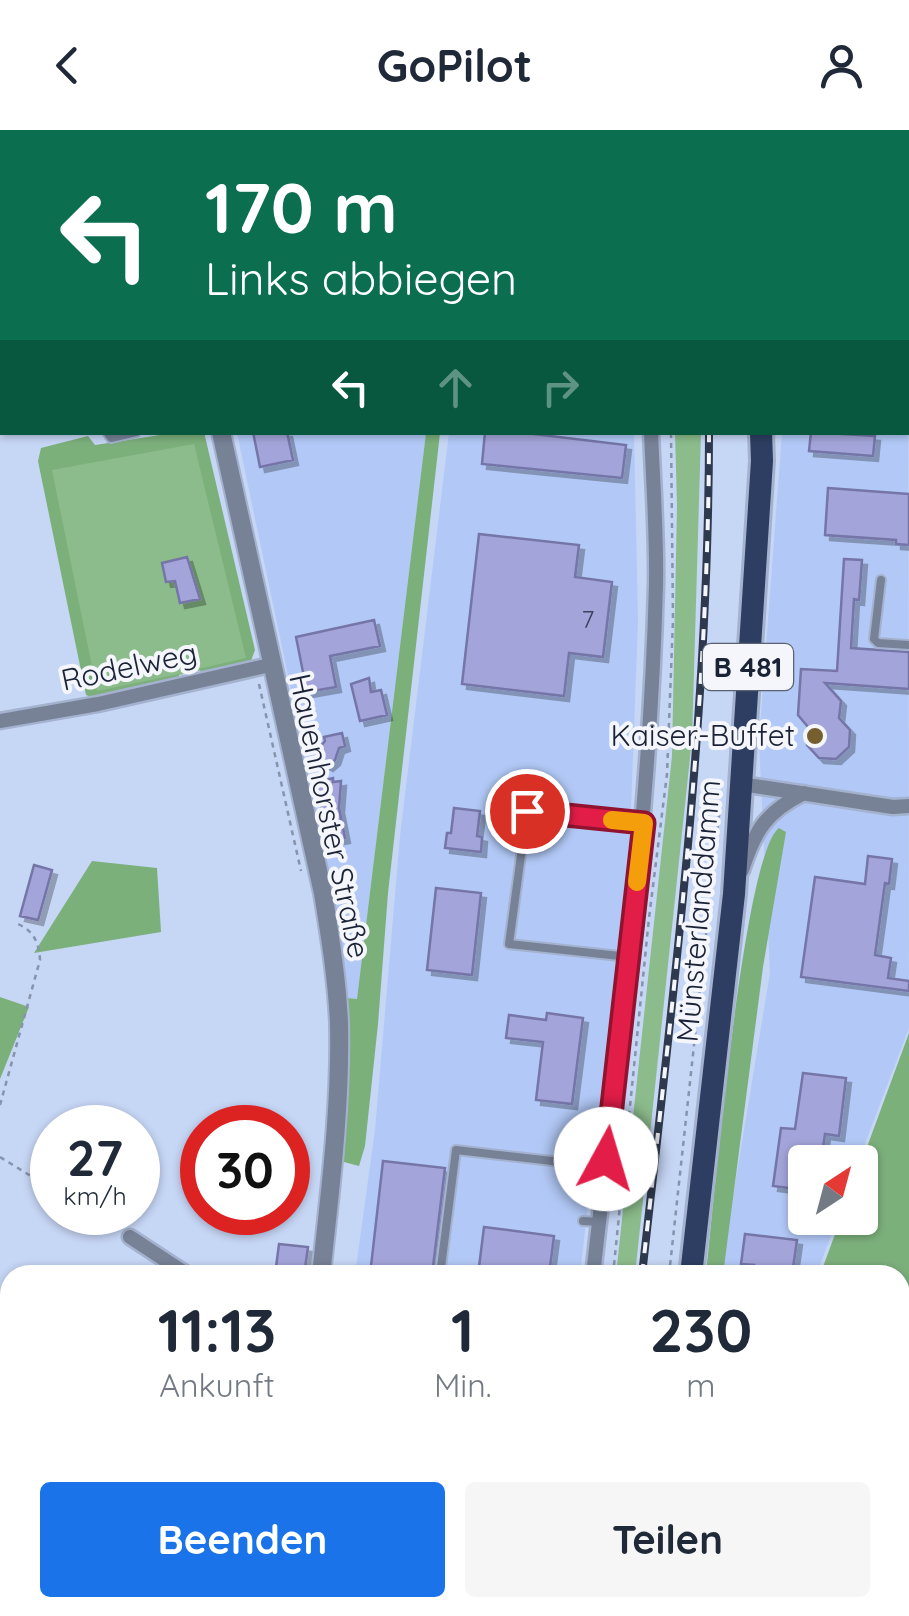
<!DOCTYPE html>
<html lang="de">
<meta charset="utf-8">
<style>
body{margin:0;font-family:Quicksand,sans-serif;background:#f6f6f7;color:#1f2937;height:100vh;display:flex;flex-direction:column;font-size:38px;white-space:nowrap}
*{box-sizing:border-box;margin:0}
p{font-size:32px;color:#747a83}
.icon{flex:none;width:55px;height:55px;fill:none;stroke:currentColor;stroke-width:2;stroke-linecap:round;stroke-linejoin:round}
.map{position:relative;flex:1;overflow:hidden}
.drawer{position:absolute;left:0px;top:1135px;width:910px;height:352px;display:flex;flex-direction:column;background:#fff;border-radius:30px 30px 0 0;box-shadow:0 2px 8px #0004}
.drawer>*{flex:none}
.banner{position:absolute;left:0px;top:0px;width:910px;height:305px;box-shadow:0 2px 8px #0004;background:#0b6e4f;color:#fff;overflow:hidden}
.needle{width:65px;rotate:36deg}
.fabs{position:absolute;left:788px;top:1015px;display:grid;gap:20px}
.fabs a{display:grid;place-items:center;width:90px;height:90px;border-radius:10px;background:#fff;box-shadow:0 2px 8px #0004;font-size:50px}
.speed{position:absolute;left:30px;top:975px;display:flex;gap:20px;font-size:50px;font-weight:700;text-align:center}
.speed>*{display:grid;place-content:center;width:130px;height:130px;border-radius:50%;background:#fff;box-shadow:0 2px 8px #0004;line-height:1}
.speed small{font-size:25px;font-weight:400}
.speed .limit{border:15px solid #d22;background:#fff;color:#111}
.pin{position:absolute;display:grid;place-items:center;width:85px;height:85px;color:#fff;margin:-42px;border:5px solid #fff;border-radius:50%;box-shadow:0 2px 10px #0007}
.me{position:absolute;width:110px;margin:-55px;rotate:6deg;stroke-linejoin:round;filter:drop-shadow(0 0 8px #0008)}
.turn{display:flex;align-items:center;gap:35px;height:210px;padding:0 40px;font-size:45px}
.turn .icon{width:130px;height:130px;stroke-width:2.5}
.turn b{display:block;font-size:70px;line-height:85px}
.lanes{display:flex;align-items:center;height:95px;padding:0 40px;background:#0003;justify-content:center;gap:50px;direction:ltr}
.lanes .off{opacity:.35}
.eta{display:flex;justify-content:space-evenly;align-items:center;height:170px;text-align:center}
.eta b{font-size:60px;font-weight:700;line-height:70px}
.button{display:flex;gap:20px;margin-top:auto;padding:20px 40px}
.button a{flex:1;height:115px;border-radius:10px;background:#1a73e8;color:#fff;font-size:40px;font-weight:700;line-height:115px;text-align:center}
.button a+a{background:#f6f6f7;color:#1f2937}
header{display:flex;justify-content:space-between;align-items:center;height:130px;padding:0 40px;background:#fff;font-size:45px;font-weight:700}
.map>svg:first-child{display:block}
</style>
<header><svg class="icon" aria-label="back" viewBox="0 0 24 24"><path d="M15 5l-7 7 7 7"/></svg>GoPilot<svg class="icon" aria-label="person" viewBox="0 0 24 24"><circle cx="12" cy="8" r="4"/><path d="M4 21q1-7 8-7t8 7"/></svg></header>
<div class="map">
<svg width="909" height="1486" viewBox="0 0 909 1486">
<defs>
<filter id="shadow"><feDropShadow dx="5" dy="5" stdDeviation="0" flood-color="#0004"/></filter>
</defs>
<rect width="100%" height="100%" fill="#c6d6f5"/>
<path fill="#b2c9f7" d="M908 4 909 898 858 1032H805V1088H838L816 1145H720L770 843 759 611 782 303 908 302Z
M237 303H426L357 869 347 868 323 712Z
M449 303H634L638 491 630 706 580 1145H355L375 1000 400 706Z
M303 1478H569L568 1486H302Z"/>
<path fill="#8cbc8b" d="M191 303H204L252 529 89 565 39 334Z
M675 303H701L692 609 635 1145H616L672 626 677 376Z"/>
<path fill="#7cb07b" d="M204 302 255 520 249 536 207 545 198 539 246 528 194 314 52 340 97 561 179 544V548L171 553 94 568 86 565 38 331 41 318 88 306 95 315 173 303Z
M426 303H440L388 763 378 894 365 1016 359 1036 344 1032 347 868 357 869Z
M779 698 786 702 763 837 723 1145H706C713 1082 743 724 779 698Z
M92 731 157 738 161 802 34 823Z
M0 867 29 877 0 949Z
M909 903V1160L900 1181V1145H820L841 1088H860V1036Z
M668 1478H858L842 1486H706V1483L686 1481 684 1486H667Z"/>
<path fill="#58bcc6" d="M909 1172V1388L900 1368V1194Z"/>
<path fill="#a3a4d9" stroke="#7575a8" stroke-width="2.5" filter="url(#shadow)" d="M253 302H287L293 330 260 337Z
M485 302H517L626 315 622 348 482 334Z
M811 302 875 306 873 326 809 321Z
M828 358 909 364V415L896 414V410L825 405Z
M479 404 579 415 575 447 612 452 603 527 569 523 564 566 462 554Z
M187 427 200 469 180 473 175 451 166 452 162 433Z
M844 429 862 430 859 470 854 469 851 518 909 522V559L825 553 841 571 839 588 850 600 849 617 836 629 819 628 807 615 808 597 798 585 801 539 837 541Z
M374 490 380 516 330 526 336 557 307 562 296 507Z
M369 548 371 562 381 560 387 585 360 591 351 554Z
M342 603 345 616 339 618 335 630 328 636 319 631 316 622 325 611 324 607Z
M333 648V652L341 651 339 678 345 708 328 711 316 652Z
M454 678 480 681 477 706 482 707 481 722 445 718 447 703H451Z
M868 726 892 729 889 754 885 753 875 825 891 828 888 848 909 851V861L801 847 815 747 865 754Z
M34 735 52 740 38 790 20 786Z
M436 758 481 763 472 845 427 840Z
M547 883 583 888 572 974 536 970 543 912 506 908 509 885 546 890Z
M803 943 846 948 839 1006 825 1004 821 1032H805V1060L773 1056 781 998 795 999Z
M383 1031 445 1038 432 1145H370Z
M484 1097 554 1106 549 1145H478Z
M745 1104 797 1110 792 1145H753L754 1135 741 1134Z
M279 1114 308 1117 304 1145H275Z"/>
<g fill="none" stroke-linecap="round" stroke-linejoin="round">
<defs>
<path id="service" d="M191 0V2
M0 275 2 274
M107 302 111 308 136 302
M881 450 874 509 878 513 909 515
M629 827 509 814 527 681 643 693
M583 1091 599 1092
M440 1145 456 1020 561 1032 568 1024 606 1029"/>
<path id="minor" d="M908 166 909 167
M908 206H909
M0 591 98 574 270 535
M741 654 893 677 909 676
M742 740C755 700 766 682 804 663
M130 1107 188 1145
M593 1145C619 915 650 686 656 455 657 404 653 353 651 302
M430 1486 431 1478"/>
<path id="tertiary" d="M158 0 159 2
M221 302 323 763C330 806 337 849 339 893 341 977 330 1061 321 1145
M211 1486 217 1478"/>
<path id="primary" d="M752 0V2
M691 1145 734 764 762 331 761 302
M653 1486 654 1478"/>
</defs>
<use href="#service" stroke="#a4b2cf" stroke-width="12"/>
<use href="#minor" stroke="#a4b2cf" stroke-width="19"/>
<use href="#tertiary" stroke="#a4b2cf" stroke-width="22"/>
<use href="#primary" stroke="#a4b2cf" stroke-width="28"/>
<path stroke="#8693ad" stroke-width="2.5" stroke-dasharray="5 5" stroke-linecap="butt" d="M597 0V2
M481 2 482 0
M259 554 301 741
M0 975 40 830C39 813 34 801 18 794
M0 1027 52 1059
M90 1082 118 1100
M613 1145 649 788 667 644 673 490 671 302
M669 1145 722 658
M578 1486 579 1478"/>
<use href="#service" stroke="#778297" stroke-width="8"/>
<use href="#minor" stroke="#778297" stroke-width="14"/>
<use href="#tertiary" stroke="#778297" stroke-width="18"/>
<use href="#primary" stroke="#2d3e62" stroke-width="22"/>
<defs>
<path id="rail" d="M700 0V2
M512 2V0
M642 1145C673 865 709 585 709 302
M604 1486 605 1478"/>
</defs>
<use href="#rail" stroke="#2f394d" stroke-width="8"/>
<use href="#rail" stroke="#f4f6fc" stroke-width="4" stroke-dasharray="11" stroke-linecap="butt"/>
</g>
<g fill="none" stroke-linecap="round" stroke-linejoin="round">
<defs>
<path id="route" d="M527 681 644 693 606 1029"/>
</defs>
<use href="#route" stroke="#92132f" stroke-width="25"/>
<use href="#route" stroke="#e11d48" stroke-width="18"/>
<path stroke="#f59e0b" stroke-width="18" d="M612 690 644 693 637 752"/>
</g>
<circle fill="#765f2f" stroke="#f4f6fc" stroke-width="4" cx="815" cy="606" r="10"/>
<g text-anchor="middle" stroke-width="8" stroke-linejoin="round" paint-order="stroke">
<g font-size="25" fill="#3c435f">
<text x="588" y="498">7</text>
</g>
<rect fill="#f4f6fc" stroke="#5b6271" stroke-width="2.5" x="703" y="514" width="90" height="46" rx="8"/>
<g font-size="28" font-weight="bold" fill="#1a2336">
<text x="748" y="547">B 481</text>
</g>
<g font-size="30" fill="#1a2336" stroke="#f4f6fc">
<text transform="translate(129 537) rotate(-12)" y="10">Rodelweg</text>
<text transform="translate(329 686) rotate(78)" y="10">Hauenhorster Straße</text>
<text transform="translate(699 781) rotate(-85)" y="10">Münsterlanddamm</text>
</g>
<g font-size="30" fill="#1a2336" stroke="#f4f6fc" text-anchor="end">
<text x="795" y="616">Kaiser-Buffet</text>
</g>
</g>
</svg>
<div class="fabs">
<a><svg class="needle" viewBox="-14 -14 28 28"><path d="M0-13l5 13h-10z" fill="#e53935"/><path d="M0 13l5-13h-10z" fill="#747a83"/></svg></a>
</div>
<div class="speed"><div>27<small>km/h</small></div><div class="limit">30</div></div>
<div class="pin" style="left:527px;top:681px;background:#d93025"><svg class="icon" aria-label="arrive" viewBox="0 0 24 24"><path d="M6 21V4h12l-3 4 3 4H6"/></svg></div>
<svg class="me" style="left:606px;top:1029px" viewBox="-20 -20 40 40"><circle r="19" fill="#fff"/><path d="M0-13L10 11 0 6-10 11z" fill="#e11d48"/></svg>
<div class="banner">
<div class="turn"><svg class="icon" aria-label="left" viewBox="0 0 24 24"><path d="M17 20v-9H6M10 6l-5 5 5 5"/></svg><div><b>170 m</b>Links abbiegen</div></div>
<div class="lanes"><svg class="icon" aria-label="left" viewBox="0 0 24 24"><path d="M17 20v-9H6M10 6l-5 5 5 5"/></svg><svg class="icon off" aria-label="ahead" viewBox="0 0 24 24"><path d="M12 20V5M6 11l6-6 6 6"/></svg><svg class="icon off" aria-label="right" viewBox="0 0 24 24"><path d="M7 20v-9h11M14 6l5 5-5 5"/></svg></div>
</div>
<section class="drawer">
<div class="eta">
<div><b>11:13</b><p>Ankunft</p></div>
<div><b>1</b><p>Min.</p></div>
<div><b>230</b><p>m</p></div>
</div>
<div class="button"><a>Beenden</a><a>Teilen</a></div>
</section>
</div>
